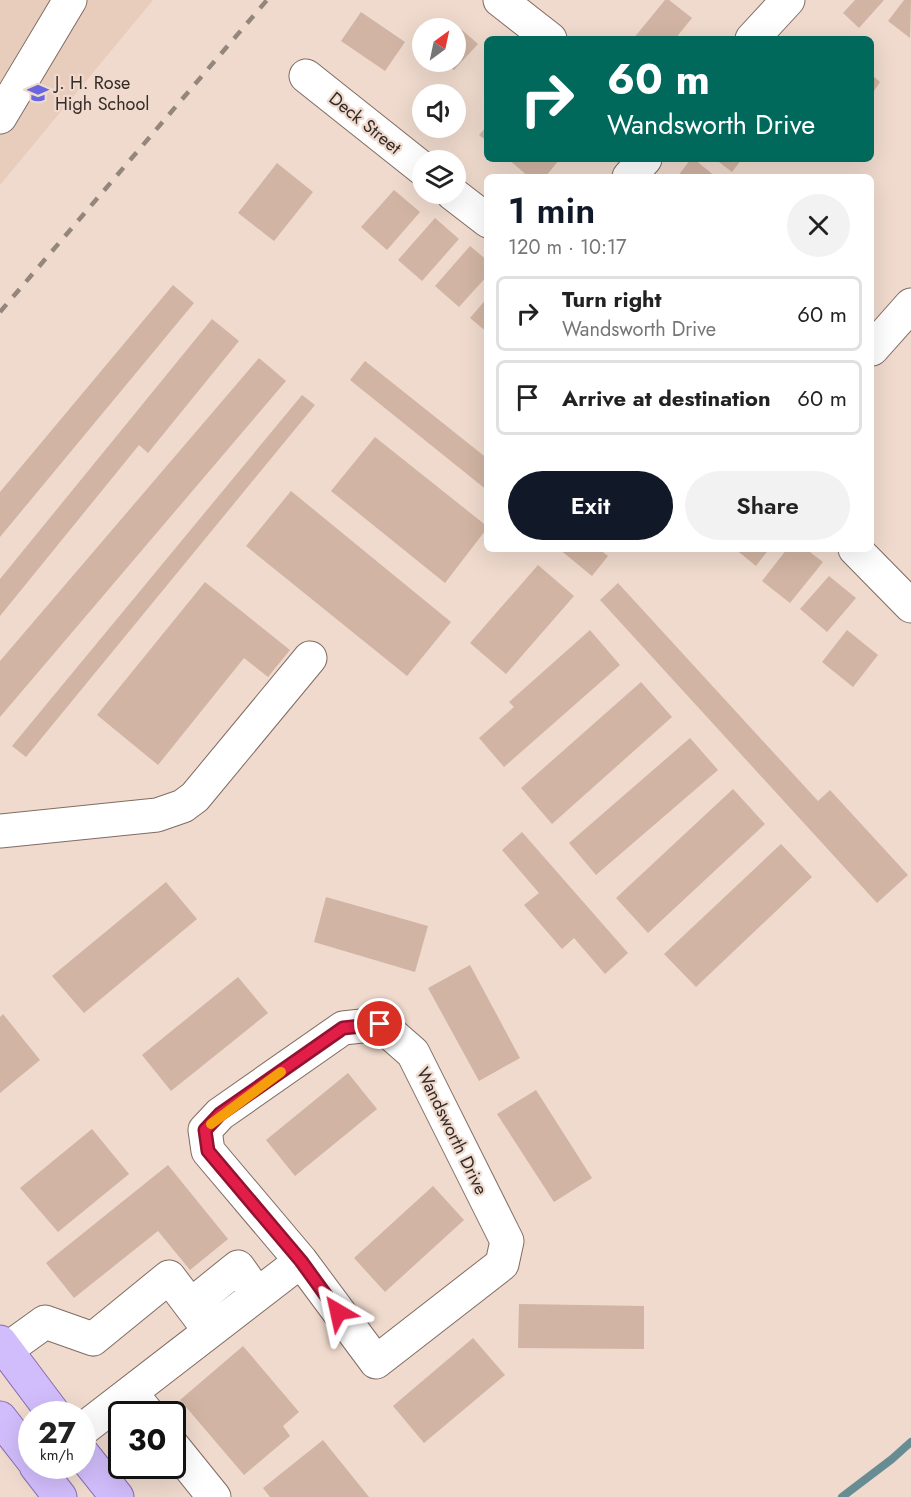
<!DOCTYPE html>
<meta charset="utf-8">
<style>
body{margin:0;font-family:Jost,sans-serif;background:#f2f2f2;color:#222;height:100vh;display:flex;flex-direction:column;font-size:22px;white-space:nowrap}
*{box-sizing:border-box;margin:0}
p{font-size:20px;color:#767676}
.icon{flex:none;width:33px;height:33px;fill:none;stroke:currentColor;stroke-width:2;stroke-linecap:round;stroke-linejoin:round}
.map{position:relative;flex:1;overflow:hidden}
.details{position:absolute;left:484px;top:174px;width:390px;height:378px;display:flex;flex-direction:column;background:#fff;border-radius:9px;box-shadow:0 6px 24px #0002}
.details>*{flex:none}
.banner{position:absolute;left:484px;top:36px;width:390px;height:126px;border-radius:9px;box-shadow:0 6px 24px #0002;background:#00695c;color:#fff;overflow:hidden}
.needle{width:39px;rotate:33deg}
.buttons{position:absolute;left:412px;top:18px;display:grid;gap:12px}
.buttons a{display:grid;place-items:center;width:54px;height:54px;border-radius:50%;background:#fff;box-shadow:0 6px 24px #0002;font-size:30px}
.speed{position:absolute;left:18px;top:1401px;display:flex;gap:12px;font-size:30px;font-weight:700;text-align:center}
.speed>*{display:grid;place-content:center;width:78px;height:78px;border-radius:50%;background:#fff;box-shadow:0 6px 24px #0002;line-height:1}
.speed small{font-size:15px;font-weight:400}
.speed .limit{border:3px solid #111;border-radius:9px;background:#fff;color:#111}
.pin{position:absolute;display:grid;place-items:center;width:51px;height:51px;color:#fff;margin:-26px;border:3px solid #fff;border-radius:50%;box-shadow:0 2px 6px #0007}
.me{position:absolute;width:66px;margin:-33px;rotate:324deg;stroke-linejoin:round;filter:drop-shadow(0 0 4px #0008)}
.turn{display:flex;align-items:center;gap:21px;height:126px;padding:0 24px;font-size:27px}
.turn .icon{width:78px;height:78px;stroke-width:2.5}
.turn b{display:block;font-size:42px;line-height:51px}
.round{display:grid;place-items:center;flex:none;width:63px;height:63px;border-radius:32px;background:#f2f2f2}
.headline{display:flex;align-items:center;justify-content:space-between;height:102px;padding:0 24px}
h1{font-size:36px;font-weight:600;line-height:45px;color:#111827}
.button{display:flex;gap:12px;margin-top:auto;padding:12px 24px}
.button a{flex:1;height:69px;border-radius:36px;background:#111827;color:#fff;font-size:24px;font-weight:600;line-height:69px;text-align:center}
.button a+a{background:#f2f2f2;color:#222}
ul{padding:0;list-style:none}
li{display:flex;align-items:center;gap:18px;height:75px;margin:0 12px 9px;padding:0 12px;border:3px solid #e0e0e0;border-radius:9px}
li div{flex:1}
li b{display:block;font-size:22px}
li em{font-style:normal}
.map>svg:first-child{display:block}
</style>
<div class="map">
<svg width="911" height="1497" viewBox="0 0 911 1497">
<rect width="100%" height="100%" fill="#efdacd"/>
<path fill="#e8ccbc" d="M0 0H153L0 185Z"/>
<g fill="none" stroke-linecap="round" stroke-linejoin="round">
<path stroke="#688c93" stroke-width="8" d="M842 1497 892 1459 911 1442"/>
</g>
<path fill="#d1b4a3" d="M665 0H669L692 18 675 39H633Z
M855 0H884L859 28 843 13Z
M904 0H911L910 38 888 21Z
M361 12 405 42 385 71 341 41Z
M452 21 478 44 454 70 445 62H456V28H445Z
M872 75 880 82 872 94Z
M488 125V142L479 135Z
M508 159H560L545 177H529Z
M691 159H694L716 177H677Z
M715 159H742L732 172Z
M277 163 313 192 274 241 238 213Z
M394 190 420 212 387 250 361 227Z
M435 218 459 239 422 281 398 260Z
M470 246 488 261V275L459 307 435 286Z
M173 285 194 303 0 537V492Z
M488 297V333L470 318Z
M212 319 239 341 148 453 139 445 0 616V579Z
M259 358 286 381 0 717V661Z
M365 361 488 459V491L350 380Z
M302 395 315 405 26 757 12 746Z
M375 437 488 527 445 583 331 491Z
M291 491 451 622 407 676 246 546Z
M559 549H599L608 556 592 576Z
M735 549H769L756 566Z
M787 549H806L823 562 790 603 762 581Z
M538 565 574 596 506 674 470 643Z
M829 576 856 598 827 632 800 609Z
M205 582 290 650 268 677 244 658 158 765 97 715Z
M618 583 818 801 830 790 908 875 877 903 600 600Z
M590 630 620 665 504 767 479 738 514 707 509 702Z
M847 630 878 655 853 687 822 662Z
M641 682 672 717 552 824 521 788Z
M690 738 718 770 596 875 569 843Z
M733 789 765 824 648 933 616 898Z
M522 832 628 953 605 974 574 938 562 949 524 905 539 893 502 850Z
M781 844 812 877 696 987 664 954Z
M166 882 197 919 84 1013 52 976Z
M326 897 428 926 415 972 314 942Z
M470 965 520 1058 479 1081 428 988Z
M238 977 268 1013 171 1091 142 1055Z
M3 1014 40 1060 0 1093V1017Z
M348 1073 377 1109 295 1176 266 1140Z
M536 1090 592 1178 554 1202 497 1114Z
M92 1129 129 1174 58 1232 20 1188Z
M168 1165 228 1239 190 1270 158 1231 74 1298 46 1263Z
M433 1186 464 1220 385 1292 354 1258Z
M519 1304 644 1306V1349L518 1348Z
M473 1338 505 1375 424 1443 393 1406Z
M243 1346 299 1412 283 1426 290 1436 244 1475 180 1400Z
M323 1440 369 1497H270L263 1488Z"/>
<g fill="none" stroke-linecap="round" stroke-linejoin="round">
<defs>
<path id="minor" d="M500 0 550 39
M752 39 788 0
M306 76 423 169
M0 117 70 0
M629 177 645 159
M453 194 488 221
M872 349 911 305
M855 549 911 606
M0 831 157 815 183 806 195 797 310 658
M380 1024 413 1053 507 1241 502 1264 376 1362 301 1261 208 1151 205 1130 220 1114 343 1028Z
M191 1305 238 1267 257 1294
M6 1350 45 1322 93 1339 169 1277 210 1331
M131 1393 148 1414
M82 1430 301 1261
M172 1445 214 1497"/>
<path id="major" d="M0 1342 54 1414
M0 1418 32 1459
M82 1453 117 1497
M36 1466 60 1497"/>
</defs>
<use href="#minor" stroke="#806c62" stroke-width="35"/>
<use href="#major" stroke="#876db0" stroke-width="35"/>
<use href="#minor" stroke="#fff" stroke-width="33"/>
<use href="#major" stroke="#d1bdfb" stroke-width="33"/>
<path stroke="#95867d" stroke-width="4.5" stroke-dasharray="10 10" stroke-linecap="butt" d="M0 312 267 0"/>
</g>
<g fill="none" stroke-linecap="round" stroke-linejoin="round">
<defs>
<path id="route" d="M338 1312 301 1261 208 1151 205 1130 220 1114 343 1028 380 1024"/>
</defs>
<use href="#route" stroke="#92132f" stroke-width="15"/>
<use href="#route" stroke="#e11d48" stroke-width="10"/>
<path stroke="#f59e0b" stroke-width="10" d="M211 1124 281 1072"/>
</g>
<defs>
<symbol id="school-bare" viewBox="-9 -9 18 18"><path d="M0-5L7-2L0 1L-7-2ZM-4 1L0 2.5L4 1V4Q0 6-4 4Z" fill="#6966df" stroke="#efdacd" stroke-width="2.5" paint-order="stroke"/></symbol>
</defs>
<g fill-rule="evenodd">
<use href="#school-bare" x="23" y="78" width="30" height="30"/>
</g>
<g text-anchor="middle" stroke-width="4.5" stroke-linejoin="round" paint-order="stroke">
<g font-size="18" fill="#342b27" stroke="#efdacd" text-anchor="start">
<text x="55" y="89">J. H. Rose<tspan x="55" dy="21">High School</tspan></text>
</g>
<g font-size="18" fill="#342b27" stroke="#efdacd">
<text transform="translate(365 123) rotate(39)" y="6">Deck Street</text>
<text transform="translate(452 1131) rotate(64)" y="6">Wandsworth Drive</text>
</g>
</g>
</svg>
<div class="buttons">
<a><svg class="needle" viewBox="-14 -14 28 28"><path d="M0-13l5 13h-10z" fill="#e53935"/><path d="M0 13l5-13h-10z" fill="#767676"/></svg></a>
<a><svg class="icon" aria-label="sound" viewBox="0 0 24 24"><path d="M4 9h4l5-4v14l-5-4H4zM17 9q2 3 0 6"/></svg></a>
<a><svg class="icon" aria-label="layers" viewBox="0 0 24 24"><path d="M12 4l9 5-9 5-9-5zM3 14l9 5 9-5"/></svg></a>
</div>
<div class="speed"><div>27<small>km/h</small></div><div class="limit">30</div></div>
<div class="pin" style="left:380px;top:1024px;background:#d93025"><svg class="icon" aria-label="arrive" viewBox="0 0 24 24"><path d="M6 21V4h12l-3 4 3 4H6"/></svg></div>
<svg class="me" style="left:338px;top:1312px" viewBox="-20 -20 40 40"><path d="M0-17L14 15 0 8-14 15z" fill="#e11d48" stroke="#fff" stroke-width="4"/></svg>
<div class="banner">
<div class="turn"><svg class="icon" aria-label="right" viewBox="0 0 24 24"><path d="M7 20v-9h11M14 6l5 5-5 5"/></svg><div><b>60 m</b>Wandsworth Drive</div></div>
</div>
<section class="details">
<div class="headline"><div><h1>1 min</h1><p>120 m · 10:17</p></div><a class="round"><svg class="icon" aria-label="close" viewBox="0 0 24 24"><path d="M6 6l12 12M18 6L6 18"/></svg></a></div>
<ul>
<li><svg class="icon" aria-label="right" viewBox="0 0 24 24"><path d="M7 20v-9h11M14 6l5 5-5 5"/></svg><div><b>Turn right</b><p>Wandsworth Drive</p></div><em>60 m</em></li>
<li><svg class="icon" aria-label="arrive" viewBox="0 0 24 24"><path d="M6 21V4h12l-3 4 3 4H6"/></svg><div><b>Arrive at destination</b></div><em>60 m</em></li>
</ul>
<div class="button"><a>Exit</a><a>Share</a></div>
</section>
</div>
